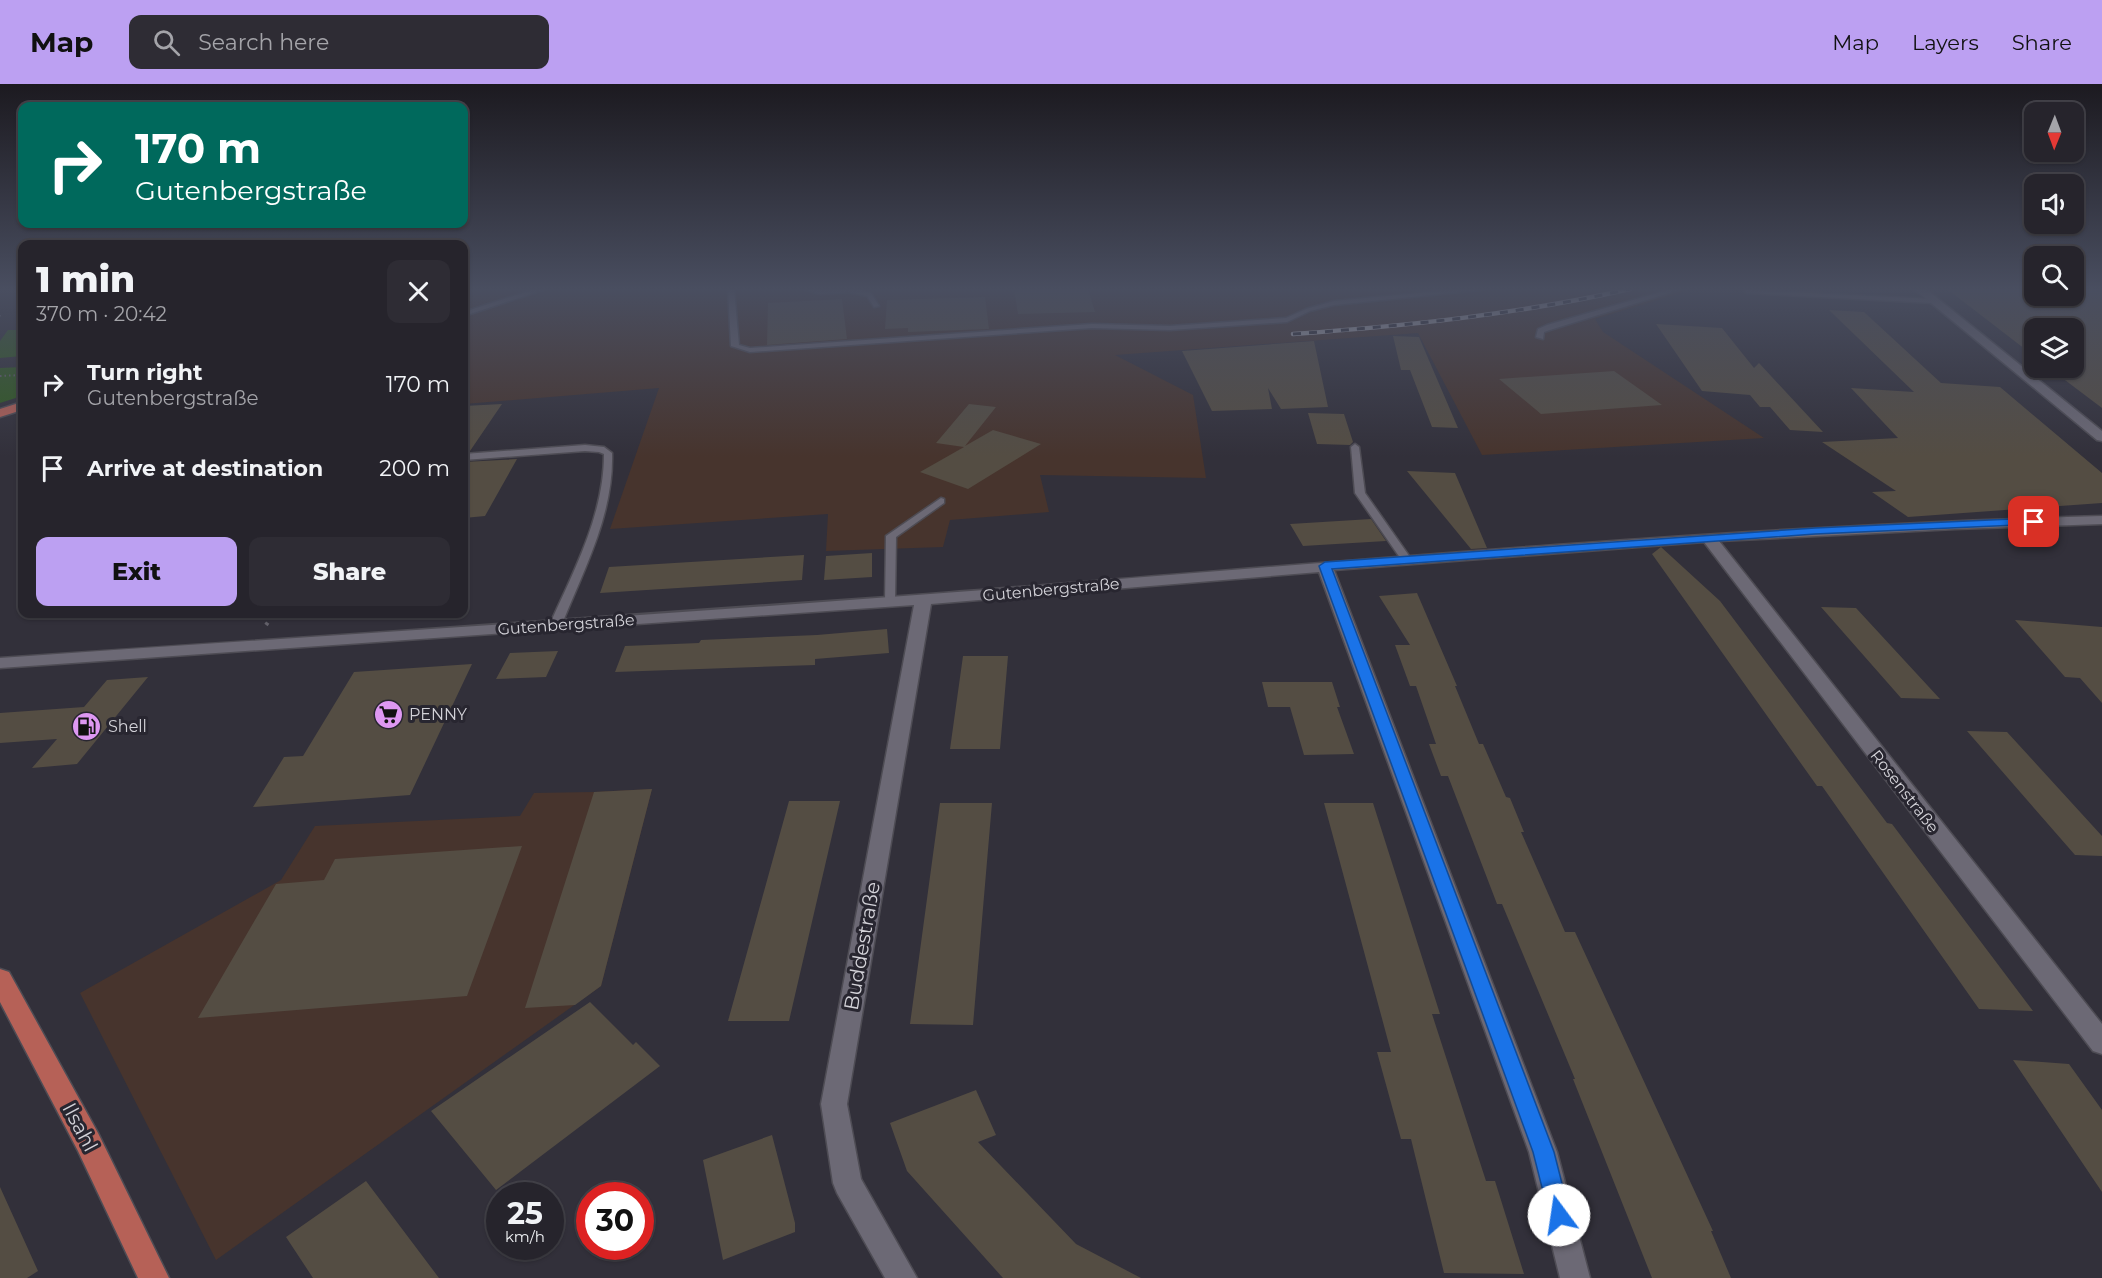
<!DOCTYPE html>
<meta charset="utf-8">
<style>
body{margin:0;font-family:Montserrat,sans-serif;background:#2e2c34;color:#f1f3f6;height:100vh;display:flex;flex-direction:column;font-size:22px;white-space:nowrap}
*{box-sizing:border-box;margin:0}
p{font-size:20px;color:#a4a4a9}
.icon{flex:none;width:33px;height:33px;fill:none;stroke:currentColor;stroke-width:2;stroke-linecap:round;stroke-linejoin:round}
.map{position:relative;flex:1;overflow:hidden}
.drawer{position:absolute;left:18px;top:156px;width:450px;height:378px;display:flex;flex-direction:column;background:#26242c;border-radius:12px;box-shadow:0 2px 4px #0004,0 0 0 2px #424148}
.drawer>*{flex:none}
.hud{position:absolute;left:18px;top:18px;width:450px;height:126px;border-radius:12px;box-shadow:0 2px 4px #0004,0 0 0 2px #424148;background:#00695c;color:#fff;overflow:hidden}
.needle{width:39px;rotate:181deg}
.buttons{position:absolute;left:2024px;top:18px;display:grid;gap:12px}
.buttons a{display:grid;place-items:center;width:60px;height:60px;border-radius:12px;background:#26242c;box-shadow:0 2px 4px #0004,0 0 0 2px #424148;font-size:30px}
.speed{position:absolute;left:486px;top:1098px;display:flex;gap:12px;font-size:30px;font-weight:700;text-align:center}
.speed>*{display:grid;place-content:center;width:78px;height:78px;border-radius:50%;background:#26242c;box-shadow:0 2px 4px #0004,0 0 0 2px #424148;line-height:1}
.speed small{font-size:15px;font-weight:400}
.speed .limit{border:9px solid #d22;background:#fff;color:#111}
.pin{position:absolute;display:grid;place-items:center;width:51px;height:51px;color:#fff;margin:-26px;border-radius:12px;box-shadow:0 3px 9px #0006}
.me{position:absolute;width:66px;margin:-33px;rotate:346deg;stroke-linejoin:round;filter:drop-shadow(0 0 4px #0008)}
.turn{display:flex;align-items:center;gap:21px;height:126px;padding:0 18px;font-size:27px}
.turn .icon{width:78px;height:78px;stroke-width:2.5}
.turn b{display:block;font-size:42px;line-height:51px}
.round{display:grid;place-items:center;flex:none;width:63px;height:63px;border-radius:12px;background:#2e2c34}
.overview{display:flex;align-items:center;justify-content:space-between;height:102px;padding:0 18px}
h1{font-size:36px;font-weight:800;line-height:45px}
.primary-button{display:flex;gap:12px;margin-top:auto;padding:12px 18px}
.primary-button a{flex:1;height:69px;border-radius:12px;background:#bca0f2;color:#111;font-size:24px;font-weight:800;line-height:69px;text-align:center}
.primary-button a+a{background:#2e2c34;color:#f1f3f6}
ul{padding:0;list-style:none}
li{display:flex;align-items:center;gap:18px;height:84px;padding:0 18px}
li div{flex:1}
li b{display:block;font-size:22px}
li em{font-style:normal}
header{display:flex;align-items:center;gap:36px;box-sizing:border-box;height:84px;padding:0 30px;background:#bca0f2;color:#111}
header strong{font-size:28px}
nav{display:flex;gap:33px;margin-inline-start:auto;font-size:21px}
.search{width:420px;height:54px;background:#2e2c34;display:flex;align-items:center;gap:15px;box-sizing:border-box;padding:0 21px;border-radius:12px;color:#a4a4a9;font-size:22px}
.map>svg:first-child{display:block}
</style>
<header>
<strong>Map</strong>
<div class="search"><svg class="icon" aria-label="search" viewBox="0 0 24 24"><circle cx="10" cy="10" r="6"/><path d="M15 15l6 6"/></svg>Search here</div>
<nav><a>Map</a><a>Layers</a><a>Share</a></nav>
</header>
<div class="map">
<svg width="2102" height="1194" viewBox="0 0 2102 1194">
<rect width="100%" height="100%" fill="#32303a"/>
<path fill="#47342d" d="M469 205H1694L1595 235 1603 248 1764 354 1482 371 1418 249 1115 271 1193 311 1206 394 1040 391 1049 428 950 436 943 463 826 467 828 430 610 445 659 304 464 320V207Z
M652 705 601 902 216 1176 80 909 281 796 315 742 520 732 534 709 594 708Z"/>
<path fill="#305b1e" d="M8 246H22V272L0 274V257Z
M22 283V312L0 319V284Z"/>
<path fill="#544d43" d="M1014 205H1088L1095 228 1018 230Z
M1947 205H2034V212H2073V205H2102V324L2049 284H2073V244H2034V272Z
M985 213 989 245 908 248V244L885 245 887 216Z
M842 215 847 255 767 261 768 219Z
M1829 226 1864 228 1941 299 2000 303 2102 389V419L1908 433 1872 408 1896 407 1822 358 1898 354 1851 304 1914 308Z
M1656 240 1722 244 1754 284 1759 279 1823 348 1790 346 1770 323H1760L1750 311 1702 307Z
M1393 252 1419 253 1458 344 1432 343 1410 286H1401Z
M1314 257 1328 323 1281 325 1268 304 1272 325 1212 327 1182 267Z
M1614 287 1662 321 1541 330 1499 295Z
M502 320 470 367 464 368V322Z
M969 320 996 323 965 362 993 346 1041 360 968 405 920 388 964 363 936 359Z
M1308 329 1344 330 1353 358 1350 361 1317 360Z
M517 375 485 432 464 434V378Z
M1407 387 1455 389 1487 464 1471 465Z
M1371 435 1386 457 1303 462 1290 440Z
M1661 463 1720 517 1887 739 1892 740 2033 927 1979 925 1822 702H1817L1652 470Z
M872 469V493L824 496 826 472Z
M804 471 802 496 600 509 609 483Z
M1417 509 1457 602H1455L1479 660H1483L1506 713 1510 714 1524 748H1521L1565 848H1575L1713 1147H1711L1731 1194H1652L1573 995H1575L1502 820H1497L1448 692H1441L1429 660H1436L1416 602H1410L1395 561H1410L1379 512Z
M1821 523 1856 524 1940 615 1901 614Z
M2015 536 2102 543V619L2080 594 2065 593Z
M887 545 889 569 815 575V581L615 588 625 562 699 559 701 556 817 551Z
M558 567 546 593 496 595 510 569Z
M963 572H1008L1000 665H950Z
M472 580 410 711 253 723 284 673 303 672 354 588Z
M148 593 77 680 32 684 57 655 0 659V629L84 623 107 596Z
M1262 598H1332L1340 623H1337L1354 670 1304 671 1290 623H1268Z
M1967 647 2007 648 2102 752V772L2075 771Z
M652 705 601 902 575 921 525 924 594 708Z
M789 717H840L789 937H728Z
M940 719H992L973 941 910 940Z
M1324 719H1373L1440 930H1432L1486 1097H1495L1524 1190 1444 1189 1411 1055H1401L1377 968H1391Z
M522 762 467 912 198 934 276 800 324 796 335 775Z
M590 918 633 961 636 958 660 982 496 1106 431 1027Z
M2013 976 2069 980 2102 1026V1108Z
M976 1006 996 1051 978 1058 1076 1160 1141 1194H1003L907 1087 890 1039Z
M772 1051 795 1139V1148L723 1176 703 1076Z
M366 1097 439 1194H313L286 1153Z
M0 1103 38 1187 27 1194H0Z"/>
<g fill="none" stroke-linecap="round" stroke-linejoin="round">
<defs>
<path id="lane" d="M535 205H546L464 232V228Z
M728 205H734L739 261 750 264 1092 240 1170 242 1286 234 1306 225 1334 217 1460 205H1489L1334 221 1310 227 1287 238 1170 246 1092 244 750 268 731 262Z
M803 205H857L871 209 879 222 874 223 867 212 848 208 820 210Z
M1671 205H1682L1553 245 1544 248 1543 255 1536 253 1538 245 1547 241Z
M1745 206 1933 215 1936 217 1933 219 1747 209 1745 208Z
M1355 360 1359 363 1365 409 1412 476 1411 478H1403L1355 409 1351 363Z
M585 361 604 363 612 369C614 430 584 485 562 540L556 543 550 540C574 486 604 431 604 370L599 368 585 367 464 376V370Z
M941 414 944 415V419L896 453 895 517 890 520 886 519 885 517 886 452Z"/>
<path id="street" d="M2102 432V440L1955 445 1719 457 2102 940V970L2093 967 1704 458 1334 486 1557 1068 1590 1194H1560L1529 1068 1319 488 931 520 847 1020 861 1095 917 1194H885L837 1109 833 1099 821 1020 914 521 0 584V574C310 552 620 534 930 510 1320 480 1710 443 2102 432Z"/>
<path id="secondary" d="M1914 205H1926L2102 347V357L2097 356Z"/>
<path id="primary" d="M22 318V326L0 333V325Z
M0 885 9 888 98 1049 169 1194H138L78 1067 0 918Z"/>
</defs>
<use href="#lane" stroke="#4e4c54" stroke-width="3"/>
<use href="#street" stroke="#4e4c54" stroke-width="3"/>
<use href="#secondary" stroke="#4e4c54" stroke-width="3"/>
<use href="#primary" stroke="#4e4c54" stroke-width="3"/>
<path stroke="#63616a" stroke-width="2" stroke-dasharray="1.5 3" stroke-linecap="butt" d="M0 231V234
M0 292 22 291"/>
<path stroke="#63616a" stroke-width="4" stroke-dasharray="3 4.5" stroke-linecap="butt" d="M266 541 274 530"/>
<use href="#lane" fill="#6c6975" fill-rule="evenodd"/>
<use href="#street" fill="#6c6975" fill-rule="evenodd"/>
<use href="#secondary" fill="#6c6975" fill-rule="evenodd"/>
<use href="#primary" fill="#b66157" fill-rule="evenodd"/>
<defs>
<path id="rail" d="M1293 250C1407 242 1519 230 1630 205"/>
</defs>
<use href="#rail" stroke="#bfbec4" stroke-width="4.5"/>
<use href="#rail" stroke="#282630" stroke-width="3" stroke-dasharray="8" stroke-linecap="butt"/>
</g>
<linearGradient id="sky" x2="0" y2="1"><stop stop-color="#1c1a20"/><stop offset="0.55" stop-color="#494e60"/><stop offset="1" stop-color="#494e60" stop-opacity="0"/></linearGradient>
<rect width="2102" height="373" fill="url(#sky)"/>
<path fill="#1a73e8" stroke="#114b97" stroke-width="1.5" d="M2034 434 2039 438 2038 440 1815 450 1332 485 1554 1068 1570 1131 1567 1139 1559 1142 1551 1139 1533 1068 1319 482 1325 478 1815 444Z"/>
<defs>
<symbol id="supermarket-disc" viewBox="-11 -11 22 22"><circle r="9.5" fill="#de98f2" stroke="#282630"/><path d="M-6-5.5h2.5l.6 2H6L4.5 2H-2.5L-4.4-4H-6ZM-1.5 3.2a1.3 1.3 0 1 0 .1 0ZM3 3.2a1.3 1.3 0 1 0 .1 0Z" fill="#111"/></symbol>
<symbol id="fuel-disc" viewBox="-11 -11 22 22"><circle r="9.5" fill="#de98f2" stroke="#282630"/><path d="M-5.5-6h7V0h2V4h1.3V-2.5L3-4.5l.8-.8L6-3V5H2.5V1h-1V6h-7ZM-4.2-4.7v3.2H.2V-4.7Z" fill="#111"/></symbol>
</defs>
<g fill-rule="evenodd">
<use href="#supermarket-disc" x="372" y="614" width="33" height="33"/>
<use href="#fuel-disc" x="70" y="626" width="33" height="33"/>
</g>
<g text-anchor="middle" stroke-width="6" stroke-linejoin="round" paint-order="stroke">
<g font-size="16" fill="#d3d2d8" stroke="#282630">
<text transform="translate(1051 505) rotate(-5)" y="6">Gutenbergstraße</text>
<text transform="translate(566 540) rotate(-4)" y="6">Gutenbergstraße</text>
<text transform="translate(1905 707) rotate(52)" y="6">Rosenstraße</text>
</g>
<g font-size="16" fill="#d3d2d8" stroke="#282630" text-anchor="start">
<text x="409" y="636">PENNY</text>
<text x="108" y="648">Shell</text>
</g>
<g font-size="20" fill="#d3d2d8" stroke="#282630">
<text transform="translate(862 862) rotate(-80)" y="7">Buddestraße</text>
<text transform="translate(80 1043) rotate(62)" y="7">Ilsahl</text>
</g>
</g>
</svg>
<div class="buttons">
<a><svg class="needle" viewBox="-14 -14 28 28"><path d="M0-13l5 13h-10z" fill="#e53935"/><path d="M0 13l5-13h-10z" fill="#a4a4a9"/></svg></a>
<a><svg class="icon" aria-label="sound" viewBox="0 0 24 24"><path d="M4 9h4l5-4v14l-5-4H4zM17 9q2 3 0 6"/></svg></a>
<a><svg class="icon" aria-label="search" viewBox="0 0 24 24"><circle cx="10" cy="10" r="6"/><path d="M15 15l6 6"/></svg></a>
<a><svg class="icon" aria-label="layers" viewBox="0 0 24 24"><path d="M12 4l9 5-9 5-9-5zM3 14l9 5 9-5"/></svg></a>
</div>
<div class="speed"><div>25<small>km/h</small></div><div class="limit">30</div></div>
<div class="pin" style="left:2034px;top:438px;background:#d93025"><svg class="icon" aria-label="arrive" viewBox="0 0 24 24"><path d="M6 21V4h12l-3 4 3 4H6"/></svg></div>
<svg class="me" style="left:1559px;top:1131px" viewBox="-20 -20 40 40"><circle r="19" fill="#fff"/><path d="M0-13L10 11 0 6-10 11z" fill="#1a73e8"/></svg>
<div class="hud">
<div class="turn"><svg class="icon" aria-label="right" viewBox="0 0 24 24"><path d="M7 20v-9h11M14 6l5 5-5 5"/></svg><div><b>170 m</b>Gutenbergstraße</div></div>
</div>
<section class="drawer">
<div class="overview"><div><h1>1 min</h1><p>370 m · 20:42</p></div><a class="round"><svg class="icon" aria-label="close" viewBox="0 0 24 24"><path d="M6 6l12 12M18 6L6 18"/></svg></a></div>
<ul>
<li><svg class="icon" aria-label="right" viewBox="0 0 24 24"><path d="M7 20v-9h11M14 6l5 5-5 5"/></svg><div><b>Turn right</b><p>Gutenbergstraße</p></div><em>170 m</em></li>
<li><svg class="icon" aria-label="arrive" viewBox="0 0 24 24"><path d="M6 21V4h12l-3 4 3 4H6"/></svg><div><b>Arrive at destination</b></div><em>200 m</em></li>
</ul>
<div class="primary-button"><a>Exit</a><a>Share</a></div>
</section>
</div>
